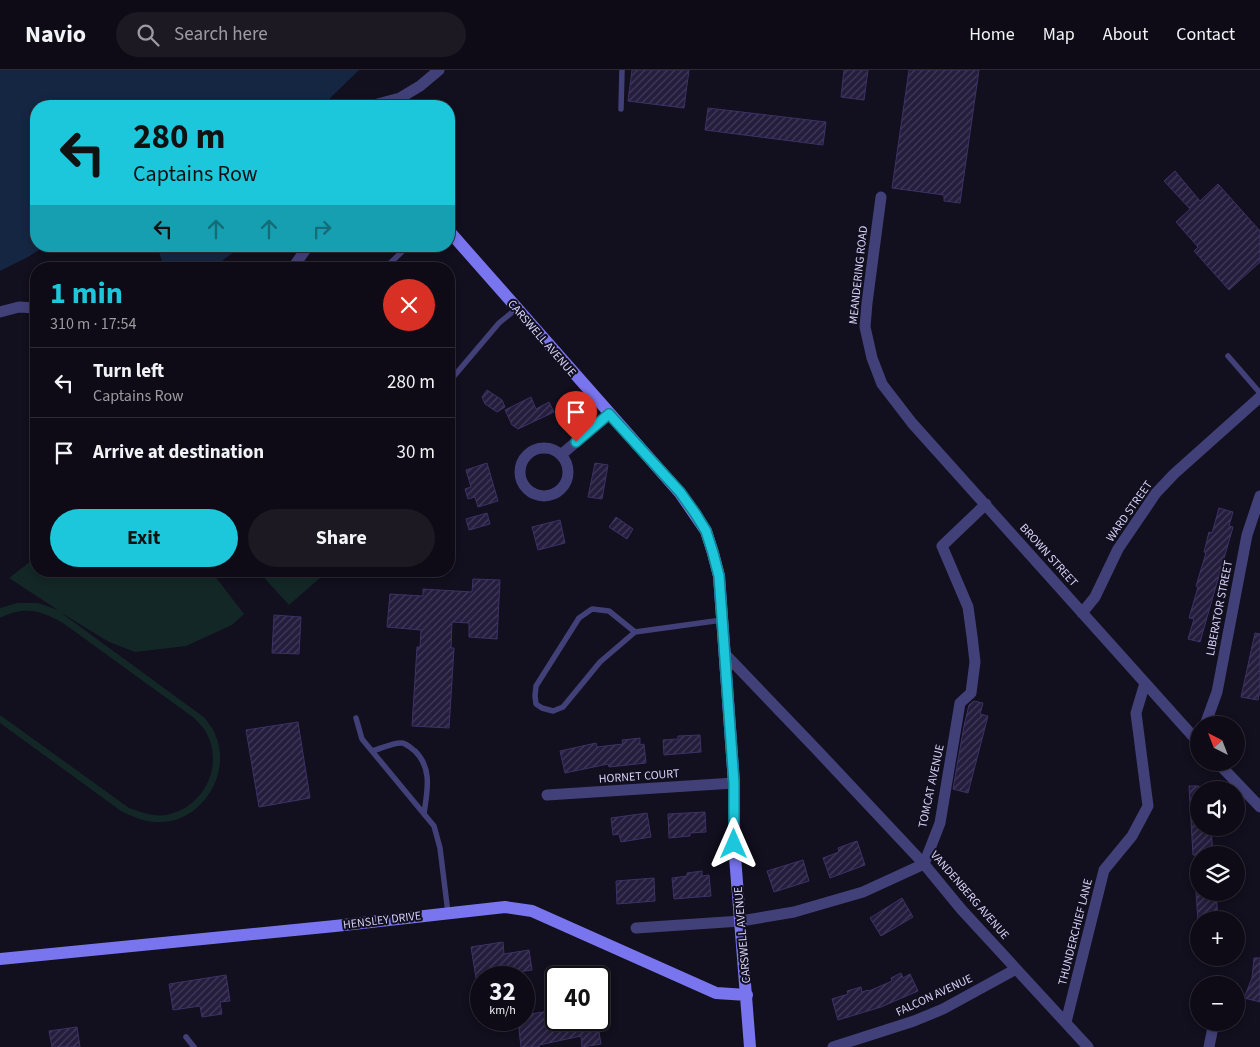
<!DOCTYPE html>
<meta charset="utf-8">
<style>
body{margin:0;font-family:"Source Sans 3",sans-serif;background:#1c1923;color:#f1f3f6;height:100vh;display:flex;flex-direction:column;font-size:19px;white-space:nowrap}
*{box-sizing:border-box;margin:0}
p{font-size:16px;color:#9b9ba1}
.icon{flex:none;width:28px;height:28px;fill:none;stroke:currentColor;stroke-width:2;stroke-linecap:round;stroke-linejoin:round}
.map{position:relative;flex:1;overflow:hidden}
.panel{position:absolute;left:30px;top:192px;width:425px;height:315px;display:flex;flex-direction:column;background:#0e0b16;border-radius:20px;box-shadow:0 2px 8px #0003,0 0 0 1px #2e2b35}
.panel>*{flex:none}
.banner{position:absolute;left:30px;top:30px;width:425px;height:152px;border-radius:20px;box-shadow:0 2px 8px #0003,0 0 0 1px #2e2b35;background:#1cc7dc;color:#111;overflow:hidden}
.needle{width:32px;rotate:318deg}
.fabs{position:absolute;left:1190px;top:646px;display:grid;gap:10px}
.fabs a{display:grid;place-items:center;width:55px;height:55px;border-radius:50%;background:#0e0b16;box-shadow:0 2px 8px #0003,0 0 0 1px #2e2b35;font-size:25px}
.speed{position:absolute;left:470px;top:896px;display:flex;gap:10px;font-size:25px;font-weight:700;text-align:center}
.speed>*{display:grid;place-content:center;width:65px;height:65px;border-radius:50%;background:#0e0b16;box-shadow:0 2px 8px #0003,0 0 0 1px #2e2b35;line-height:1}
.speed small{font-size:12px;font-weight:400}
.speed .limit{border:2px solid #111;border-radius:8px;background:#fff;color:#111}
.pin{position:absolute;display:grid;place-items:center;width:42px;height:42px;color:#fff;margin:-51px -21px;border-radius:50% 50% 50% 0;rotate:-45deg;box-shadow:0 0 5px #0007}
.pin .icon{rotate:45deg}
.me{position:absolute;width:55px;margin:-28px;rotate:0deg;stroke-linejoin:round;filter:drop-shadow(0 0 4px #0008)}
.turn{display:flex;align-items:center;gap:18px;height:105px;padding:0 20px;font-size:22px}
.turn .icon{width:65px;height:65px;stroke-width:2.5}
.turn b{display:block;font-size:35px;line-height:42px}
.lanes{display:flex;align-items:center;height:48px;padding:0 20px;background:#0003;justify-content:center;gap:25px;direction:ltr}
.lanes .off{opacity:.35}
.round{display:grid;place-items:center;flex:none;width:52px;height:52px;border-radius:26px;background:#1c1923}
.overview{display:flex;align-items:center;justify-content:space-between;height:85px;padding:0 20px}
h1{font-size:30px;font-weight:700;line-height:38px;color:#1cc7dc}
.action{display:flex;gap:10px;margin-top:auto;padding:10px 20px}
.action a{flex:1;height:58px;border-radius:30px;background:#1cc7dc;color:#111;font-size:20px;font-weight:700;line-height:58px;text-align:center}
.action a+a{background:#1c1923;color:#f1f3f6}
ul{padding:0;list-style:none}
li{display:flex;align-items:center;gap:15px;height:70px;padding:0 20px;border-top:1px solid #2e2b35}
li div{flex:1}
li b{display:block;font-size:19px}
li em{font-style:normal}
header{display:flex;align-items:center;gap:30px;box-sizing:border-box;height:70px;padding:0 25px;background:#0e0b16;border-bottom:1px solid #2e2b35}
header strong{font-size:24px}
nav{display:flex;gap:28px;margin-inline-start:auto;font-size:18px}
.search{width:350px;height:45px;background:#1c1923;display:flex;align-items:center;gap:12px;box-sizing:border-box;padding:0 18px;border-radius:28px;color:#9b9ba1;font-size:19px}
.map>svg:first-child{display:block}
</style>
<header>
<strong>Navio</strong>
<div class="search"><svg class="icon" aria-label="search" viewBox="0 0 24 24"><circle cx="10" cy="10" r="6"/><path d="M15 15l6 6"/></svg>Search here</div>
<nav><a>Home</a><a>Map</a><a>About</a><a>Contact</a></nav>
</header>
<div class="map">
<svg width="1260" height="977" viewBox="0 0 1260 977">
<defs>
<pattern id="building-hatch" width="6" height="6" patternUnits="userSpaceOnUse" patternTransform="scale(1.25)"><rect width="6" height="6" fill="#241d3d"/><path d="M-1 1l2-2M0 6l6-6M5 7l2-2" fill="none" stroke="#433d5a"/></pattern>
</defs>
<rect width="100%" height="100%" fill="#120f1e"/>
<path fill="#132727" d="M36 487V501H211L244 544 232 555 186 576 135 582 109 572 60 542 205 648C208 653 213 658 215 664 233 703 201 754 158 752 144 752 133 747 121 741L0 653V645L129 738C141 742 153 747 166 745 203 738 225 697 206 662 203 657 198 652 194 648L63 553C40 540 24 536 0 548V538L17 533H38L58 540 9 508Z
M258 501H328L289 535Z"/>
<path fill="#152642" d="M0 0H359L322 36H36V176H45L28 187 0 201Z
M157 176H241L212 199 164 197Z"/>
<path fill="url(#building-hatch)" stroke="#3d3266" d="M632 0H689L684 38 628 31Z
M844 0H868L864 30 841 27Z
M909 0H979L960 133 944 131V125L892 118Z
M708 38 826 52 823 75 705 60Z
M1175 101 1200 131 1218 114 1260 161V192L1229 220 1194 181 1198 177 1176 152 1190 139 1164 111Z
M487 320 502 330 505 337 497 342 485 334 482 327Z
M531 327 536 339 549 332 554 342 518 359 512 355 505 340Z
M487 393 498 431 478 437 475 427 468 429 465 419 471 417 466 400Z
M595 393 608 395 602 429 588 427Z
M1219 438 1233 442 1229 456 1233 457 1200 572 1188 569 1194 549 1189 548 1198 517 1196 516 1206 483 1204 482 1209 462 1212 463Z
M487 443 490 454 469 460 466 449Z
M616 447 633 459 627 469 609 457Z
M560 450 565 473 538 480 532 457Z
M473 509 500 510 497 569 469 567V553L452 552 451 578H454L449 658 412 656 417 577H420L421 560 387 557 390 524 423 526V519L472 522Z
M274 545 301 547 299 584 272 583Z
M1255 563 1260 564V620L1258 630 1241 627Z
M974 631 983 633 980 644 988 646 968 723 953 719 964 656 969 635Z
M298 652 310 728 259 737 246 660Z
M700 665 701 682 664 685 663 670 678 669V666Z
M640 668V675L644 674 646 693 609 697 608 694 565 703 560 681 596 673 597 677 623 674 622 670Z
M1189 716H1199V758H1211L1213 785H1193Z
M705 742 706 762 690 763V766L669 768 668 744Z
M647 743 651 767 621 772 619 764 613 765 611 748Z
M857 771 865 795 830 808 823 788 839 782 838 778Z
M803 790 809 811 774 822 767 801Z
M702 801V806L709 805 711 826 674 829 672 808 687 806V803Z
M654 808 655 831 617 834 616 811Z
M1196 822H1216L1218 849 1198 851Z
M902 828 913 847 881 866 870 848Z
M503 872 504 884 529 880 532 900 476 908 471 877Z
M1254 888H1260V932L1244 928 1252 908Z
M901 903 903 908 910 904 918 921 881 937 838 950 832 929 848 924 847 921 861 917 862 922 868 920 869 921 892 911 891 908Z
M226 905 230 931 220 932 222 944 202 947 200 936 173 940 169 914Z
M556 940V950H597L601 974 582 977 581 966 539 975V977H521L518 950H524V945Z
M77 957 80 977H52L49 961Z"/>
<g fill="none" stroke-linecap="round" stroke-linejoin="round">
<path stroke="#424078" stroke-width="5.5" d="M621 39 622 0
M384 199 408 176
M1228 286 1260 323
M449 312 499 253 516 239
M635 562 609 541 592 539 579 548 536 616 535 626 536 634 542 638 553 641 563 637 600 592 635 562 722 550
M356 648 362 669 434 756 440 778 448 843
M372 681C380 679 394 672 402 673 407 674 411 678 415 681 433 699 427 721 424 744
M186 967 194 977"/>
<path stroke="#424078" stroke-width="11" d="M370 36 400 28 420 16 439 0
M881 127 867 233 865 257 872 288 882 314 912 353 1199 673
M292 199 308 176
M0 242 19 237 36 238
M520 402a24 24 0 1 1 48 0a24 24 0 1 1-48 0Z
M562 384 609 344
M1082 543 1095 527 1118 479 1156 423 1174 404 1260 327
M726 585 817 680 924 794 961 839 1088 977
M1205 655 1217 622 1247 465 1260 426
M1217 692 1260 737
M547 725 734 713
M636 858 741 851 794 842 863 822 924 794 940 753 960 633 971 623 975 592 972 566 968 537 942 476 986 434
M1066 952 1104 800 1132 766 1148 736 1136 643 1145 613
M833 977 914 951 943 939 1016 899
M1209 977 1214 952"/>
<path stroke="#7975ee" stroke-width="12" d="M449 161 680 423 706 461 713 483 719 506 734 713V774L750 977
M0 889 335 856 505 837 532 841 716 923 747 925"/>
</g>
<g fill="none" stroke-linecap="round" stroke-linejoin="round">
<defs>
<path id="route" d="M576 372 609 344 680 422 695 443 706 461 713 483 719 506 734 713V774"/>
</defs>
<use href="#route" stroke="#12818f" stroke-width="12"/>
<use href="#route" stroke="#1cc7dc" stroke-width="9"/>
</g>
<g text-anchor="middle" stroke-width="4" stroke-linejoin="round" paint-order="stroke">
<g font-size="12" fill="#d7d2f9" stroke="#120f1e">
<text transform="translate(858 205) rotate(-84)" y="4">MEANDERING ROAD</text>
<text transform="translate(542 268) rotate(49)" y="4">CARSWELL AVENUE</text>
<text transform="translate(1129 441) rotate(-55)" y="4">WARD STREET</text>
<text transform="translate(1049 485) rotate(48)" y="4">BROWN STREET</text>
<text transform="translate(1219 538) rotate(-79)" y="4">LIBERATOR STREET</text>
<text transform="translate(639 706) rotate(-4)" y="4">HORNET COURT</text>
<text transform="translate(931 716) rotate(-78)" y="4">TOMCAT AVENUE</text>
<text transform="translate(970 825) rotate(49)" y="4">VANDENBERG AVENUE</text>
<text transform="translate(382 850) rotate(-7)" y="4">HENSLEY DRIVE</text>
<text transform="translate(1075 862) rotate(-76)" y="4">THUNDERCHIEF LANE</text>
<text transform="translate(742 865) rotate(-95)" y="4">CARSWELL AVENUE</text>
<text transform="translate(934 925) rotate(-25)" y="4">FALCON AVENUE</text>
</g>
</g>
</svg>
<div class="fabs">
<a><svg class="needle" viewBox="-14 -14 28 28"><path d="M0-13l5 13h-10z" fill="#e53935"/><path d="M0 13l5-13h-10z" fill="#9b9ba1"/></svg></a>
<a><svg class="icon" aria-label="sound" viewBox="0 0 24 24"><path d="M4 9h4l5-4v14l-5-4H4zM17 9q2 3 0 6"/></svg></a>
<a><svg class="icon" aria-label="layers" viewBox="0 0 24 24"><path d="M12 4l9 5-9 5-9-5zM3 14l9 5 9-5"/></svg></a>
<a>+</a>
<a>−</a>
</div>
<div class="speed"><div>32<small>km/h</small></div><div class="limit">40</div></div>
<div class="pin" style="left:576px;top:372px;background:#d93025"><svg class="icon" aria-label="arrive" viewBox="0 0 24 24"><path d="M6 21V4h12l-3 4 3 4H6"/></svg></div>
<svg class="me" style="left:734px;top:774px" viewBox="-20 -20 40 40"><path d="M0-17L14 15 0 8-14 15z" fill="#1cc7dc" stroke="#fff" stroke-width="4"/></svg>
<div class="banner">
<div class="turn"><svg class="icon" aria-label="left" viewBox="0 0 24 24"><path d="M17 20v-9H6M10 6l-5 5 5 5"/></svg><div><b>280 m</b>Captains Row</div></div>
<div class="lanes"><svg class="icon" aria-label="left" viewBox="0 0 24 24"><path d="M17 20v-9H6M10 6l-5 5 5 5"/></svg><svg class="icon off" aria-label="ahead" viewBox="0 0 24 24"><path d="M12 20V5M6 11l6-6 6 6"/></svg><svg class="icon off" aria-label="ahead" viewBox="0 0 24 24"><path d="M12 20V5M6 11l6-6 6 6"/></svg><svg class="icon off" aria-label="right" viewBox="0 0 24 24"><path d="M7 20v-9h11M14 6l5 5-5 5"/></svg></div>
</div>
<section class="panel">
<div class="overview"><div><h1>1 min</h1><p>310 m · 17:54</p></div><a class="round" style="background:#d93025;color:#fff"><svg class="icon" aria-label="close" viewBox="0 0 24 24"><path d="M6 6l12 12M18 6L6 18"/></svg></a></div>
<ul>
<li><svg class="icon" aria-label="left" viewBox="0 0 24 24"><path d="M17 20v-9H6M10 6l-5 5 5 5"/></svg><div><b>Turn left</b><p>Captains Row</p></div><em>280 m</em></li>
<li><svg class="icon" aria-label="arrive" viewBox="0 0 24 24"><path d="M6 21V4h12l-3 4 3 4H6"/></svg><div><b>Arrive at destination</b></div><em>30 m</em></li>
</ul>
<div class="action"><a>Exit</a><a>Share</a></div>
</section>
</div>
